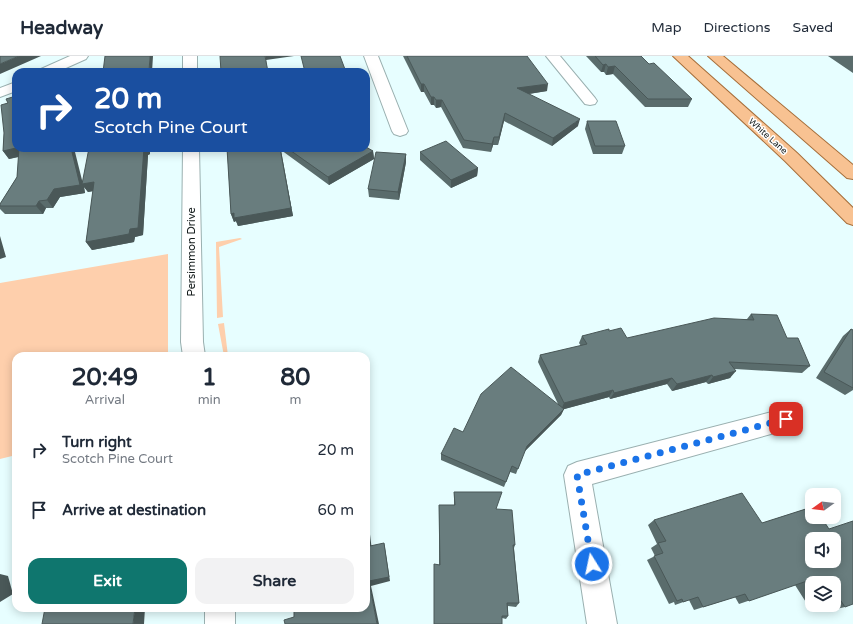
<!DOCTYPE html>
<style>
body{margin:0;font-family:"Varela Round",sans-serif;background:#f2f2f3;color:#1f2937;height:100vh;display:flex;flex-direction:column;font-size:15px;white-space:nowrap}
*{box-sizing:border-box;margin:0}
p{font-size:13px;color:#747a83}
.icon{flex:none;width:22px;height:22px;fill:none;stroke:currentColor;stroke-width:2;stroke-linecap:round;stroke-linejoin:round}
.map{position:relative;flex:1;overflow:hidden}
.panel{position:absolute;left:12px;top:296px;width:358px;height:260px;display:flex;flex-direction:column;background:#fff;border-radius:12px;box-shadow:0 2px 10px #0003}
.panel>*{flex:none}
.top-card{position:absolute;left:12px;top:12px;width:358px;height:84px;border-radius:12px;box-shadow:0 2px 10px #0003;background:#1a4fa0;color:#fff;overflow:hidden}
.needle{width:26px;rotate:255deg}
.buttons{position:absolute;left:805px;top:432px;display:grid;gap:8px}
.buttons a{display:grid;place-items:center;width:36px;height:36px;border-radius:8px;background:#fff;box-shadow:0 2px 10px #0003;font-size:20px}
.pin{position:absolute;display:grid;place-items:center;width:34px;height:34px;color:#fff;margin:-17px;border-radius:8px;box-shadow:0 2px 6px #0006}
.me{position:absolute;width:44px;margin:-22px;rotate:350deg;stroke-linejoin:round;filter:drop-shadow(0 0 3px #0008)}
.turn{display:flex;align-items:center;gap:14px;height:84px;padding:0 16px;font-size:18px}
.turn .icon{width:52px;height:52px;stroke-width:2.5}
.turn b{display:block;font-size:28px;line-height:34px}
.eta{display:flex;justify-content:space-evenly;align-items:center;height:68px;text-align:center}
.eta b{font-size:24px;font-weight:700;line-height:28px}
.action{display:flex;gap:8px;margin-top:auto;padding:8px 16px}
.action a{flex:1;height:46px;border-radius:12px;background:#0f766e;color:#fff;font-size:16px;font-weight:700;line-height:46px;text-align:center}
.action a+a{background:#f2f2f3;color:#1f2937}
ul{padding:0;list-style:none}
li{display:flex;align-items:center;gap:12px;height:60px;padding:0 16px}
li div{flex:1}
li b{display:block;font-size:15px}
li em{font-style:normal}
header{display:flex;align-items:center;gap:24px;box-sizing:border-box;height:56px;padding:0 20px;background:#fff;border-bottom:1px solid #e0e1e3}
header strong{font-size:19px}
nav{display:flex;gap:22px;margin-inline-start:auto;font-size:14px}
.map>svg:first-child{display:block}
</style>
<header>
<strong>Headway</strong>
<nav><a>Map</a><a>Directions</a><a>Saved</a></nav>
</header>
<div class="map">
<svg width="853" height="568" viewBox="0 0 853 568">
<rect width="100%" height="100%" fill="#e7feff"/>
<path fill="#fecfac" d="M240 182 242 183 219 191 223 261 217 262 216 186Z
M168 198V300H16V399L0 403V227Z
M224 267 228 300H224L218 268Z"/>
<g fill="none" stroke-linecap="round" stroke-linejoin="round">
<defs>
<path id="minor" d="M70 0H88L86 3 57 16H39L41 13Z
M183 0H197V16H183Z
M364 0H378L408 75 406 78 400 80 394 78 392 75Z
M546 0H560L595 42 597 45 595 48 590 49 585 48Z
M16 26V35L0 41V32Z
M183 92H199L203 286 205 300H183L181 286Z
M787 352 796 355 799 363 796 371 592 428 617 568H587L564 419 568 410 577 406Z
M205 552H235V568H205Z"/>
<path id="major" d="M673 0H688L797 97 853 152V169L847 167 785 105Z
M708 0H723L853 109V123L847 122Z"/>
</defs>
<use href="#minor" stroke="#9ab0b0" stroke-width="2"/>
<use href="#major" stroke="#a66e3a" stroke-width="2"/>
<use href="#minor" fill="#fff" fill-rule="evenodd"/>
<use href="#major" fill="#f8c292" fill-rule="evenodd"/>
</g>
<path fill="#5a6c6c" d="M403 0H527L547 35 529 38 578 70 552 90 504 65 498 89H493L491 96 463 92 441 51 436 52 434 49H431L424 36H421Z
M586 0H641L649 8 692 43 688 51H645L613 18 606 19 604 16H601Z
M828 0H853V17Z
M587 65 625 90 622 98H593L585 73Z
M4 77 83 126 89 92 150 98 148 99 143 179 135 181 134 186 92 194 86 186 93 135 88 136 84 131 85 137 60 141 53 152H46L43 158H5L0 153V148L17 121 19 101 9 103 3 95Z
M227 92H366L373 95 374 103 329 129 281 94 293 160 238 170 236 165 234 166 231 158Z
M420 96 478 112 477 120 451 132 420 104Z
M406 98V106L399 144 369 141 368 133Z
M751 258 787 282 810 310 802 317 735 313 730 322 708 328 706 326 672 335 667 328 610 343 609 341 564 353 561 359 524 396 516 418 510 416 504 431 441 404V398L463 376 558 348 538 306 540 299 581 290 579 287 582 280 609 275 627 282 747 263Z
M851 273 853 274V334L845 339 816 322 843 280Z
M454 436 496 453 515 489 514 492 519 547 516 551 508 550V560L506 563 502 562 439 509V449H454Z
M812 451 845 551 832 554 828 549H834V527H812V549H818L809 551 795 529 739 548 735 541 694 554 689 544 675 549 674 546 669 548 647 504 655 500 651 492 657 488 648 469 654 464 762 467Z"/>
<path fill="#4a5858" d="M19 0H41L0 18V8Z
M150 0H153L152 16H149Z
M265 0H294L266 4 268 16Z
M606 8 604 16H601L603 9Z
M615 10 613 18 606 19 608 11Z
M421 28H424V36H421Z
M548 28 547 35 515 40 517 32Z
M431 41H434V49H431Z
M436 44H442L441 51 436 52Z
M505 57 504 65 498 89 499 81Z
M580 63 578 70 552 90 553 82Z
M494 81 493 89 491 96 492 88Z
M16 92H20L25 99 9 103 3 95Z
M71 92H74L83 128 94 126 99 134 88 136 84 131 85 137 60 141 53 152 47 144Z
M144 92H150V98L148 99 143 179 135 181 134 186 92 194 86 186 130 173Z
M280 92 293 160 238 170 236 165 234 166 231 158Z
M373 95 374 103 329 129 328 121Z
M406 98V106L399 144 398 136Z
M478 112 477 120 451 132V124Z
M39 145 46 152 43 158 36 150Z
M0 180 6 201 0 203Z
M736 315 730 322 708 328 713 321Z
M712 319 706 326 672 335 677 328Z
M672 322 667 328 610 343 614 337Z
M613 334 609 341 561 354 564 347Z
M564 353 561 359 524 396 527 390Z
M366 461 369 470 372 495 370 490Z
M384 487 385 492 390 525 371 530 379 568H377L369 525Z
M0 518 8 520 13 538 0 546Z
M135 552H145L144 568H133Z"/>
<path fill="#697d7e" stroke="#4a5858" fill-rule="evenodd" d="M0 0H19L0 8Z
M105 0H150L149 16H103Z
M220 0H265L268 16H221Z
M301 0H340L346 16H305Z
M407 0H527L548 28 517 32 580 63 553 82 505 57 499 81H494L492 88 464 84 442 44H436L434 41H431L424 28H421Z
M595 0H641L649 8 654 7 692 43H648L615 10 608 11 606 8 603 9Z
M16 40V92L3 95 4 77 1 49 8 47 6 43Z
M587 65H616L625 90H595Z
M446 85 478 112 451 124 420 96Z
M366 91 373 95 328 121 287 92H366Z
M19 92H71L80 129 54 133 47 144 39 145 36 150H0V148L17 121Z
M89 92H144L138 172 130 173 129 178 86 186 94 126 82 128Z
M227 92H280L291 152 234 162V157L231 158Z
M376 96 406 98 398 136 368 133Z
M751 258 777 259 787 282H798L810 310 729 306 736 315 713 321 712 319 677 328 672 322 614 337 613 334 564 347 540 299 587 288 582 280 609 273V275L621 272 627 282 714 262 754 264Z
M851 273 853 274V332L824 316Z
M511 311 564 353 527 390 518 413 512 410 506 426 441 398 454 372 463 376 481 338Z
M454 436H502L496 453 512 454 515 489H513L519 547H507L508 560H502V568H434V508L440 509 439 449H455Z
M742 437 762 467 812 451V461H821L829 473 853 465V548L845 551 839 542 834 544V527H812V533L807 525 749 545 745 538 703 551 698 541 683 546 682 543 677 545 654 500 663 497 658 487 666 485 654 464ZM812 483H834V505H812Z
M366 461 370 490 384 487 389 521 369 525 377 568H285L284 564 294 561V552H366Z
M45 552H135L133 568H42Z"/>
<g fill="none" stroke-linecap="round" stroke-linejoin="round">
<path stroke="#1a73e8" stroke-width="7" stroke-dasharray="0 12.6" d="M592 508 577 419 786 363"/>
</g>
<g text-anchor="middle" stroke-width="3" stroke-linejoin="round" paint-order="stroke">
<g font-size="9" fill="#141c1c" stroke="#fff">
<text transform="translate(768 80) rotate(42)" y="3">White Lane</text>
</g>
<g font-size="11" fill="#141c1c" stroke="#fff">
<text transform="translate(191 196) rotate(-90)" y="4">Persimmon Drive</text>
</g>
</g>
</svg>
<div class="buttons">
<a><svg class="needle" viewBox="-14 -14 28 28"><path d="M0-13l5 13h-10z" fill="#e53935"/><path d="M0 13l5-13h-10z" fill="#747a83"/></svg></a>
<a><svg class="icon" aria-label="sound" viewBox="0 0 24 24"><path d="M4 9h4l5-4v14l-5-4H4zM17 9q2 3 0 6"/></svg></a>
<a><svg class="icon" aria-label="layers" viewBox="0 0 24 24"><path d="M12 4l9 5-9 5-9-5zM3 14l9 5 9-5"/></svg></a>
</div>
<div class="pin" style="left:786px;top:363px;background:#d93025"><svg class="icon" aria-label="arrive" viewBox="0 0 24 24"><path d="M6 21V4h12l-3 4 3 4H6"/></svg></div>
<svg class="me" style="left:592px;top:508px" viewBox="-20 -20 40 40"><circle r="17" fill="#1a73e8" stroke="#fff" stroke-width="3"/><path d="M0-11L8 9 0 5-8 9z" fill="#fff"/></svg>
<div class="top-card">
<div class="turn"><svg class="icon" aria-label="right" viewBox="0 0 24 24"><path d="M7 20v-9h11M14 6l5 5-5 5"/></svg><div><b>20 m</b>Scotch Pine Court</div></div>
</div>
<section class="panel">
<div class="eta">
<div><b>20:49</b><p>Arrival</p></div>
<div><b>1</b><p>min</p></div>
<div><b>80</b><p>m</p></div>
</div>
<ul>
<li><svg class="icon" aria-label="right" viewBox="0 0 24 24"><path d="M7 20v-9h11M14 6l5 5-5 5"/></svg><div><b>Turn right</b><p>Scotch Pine Court</p></div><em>20 m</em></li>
<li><svg class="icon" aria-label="arrive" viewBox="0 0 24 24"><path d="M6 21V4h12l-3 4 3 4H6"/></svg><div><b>Arrive at destination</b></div><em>60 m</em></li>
</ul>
<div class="action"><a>Exit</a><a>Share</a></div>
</section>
</div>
